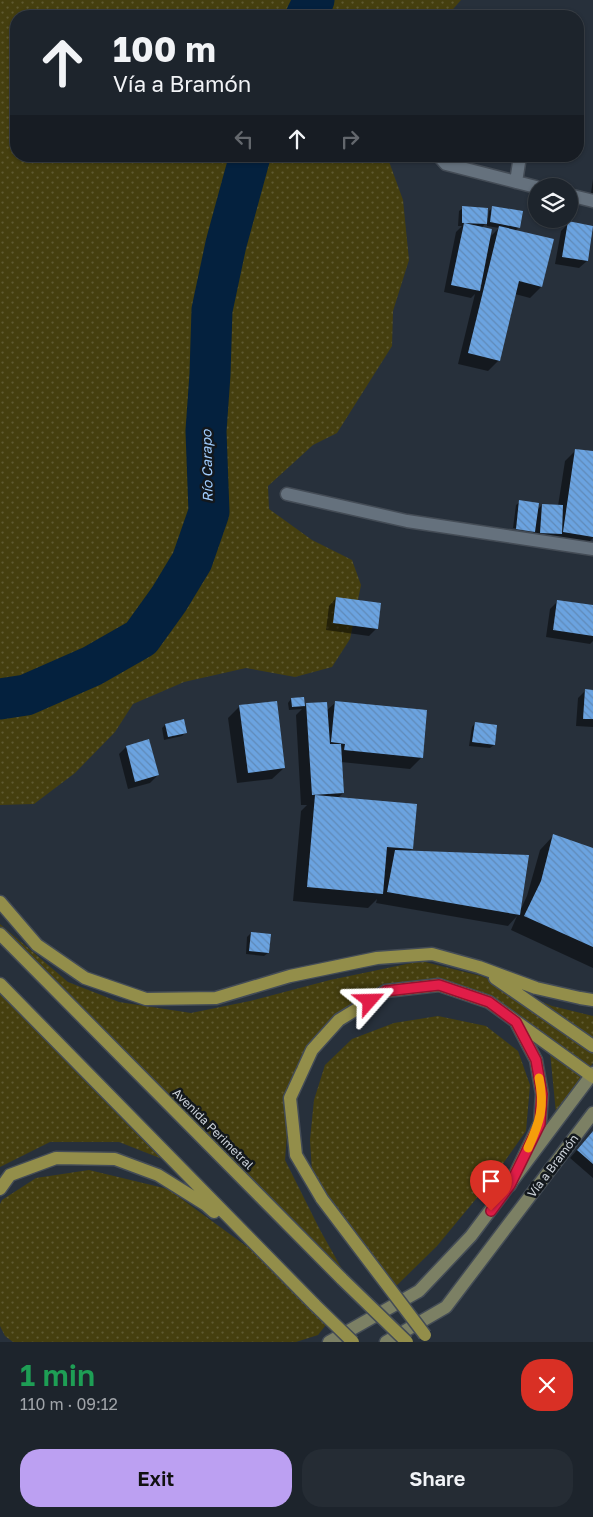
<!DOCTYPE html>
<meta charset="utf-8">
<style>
body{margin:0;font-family:"Golos Text",sans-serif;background:#252c34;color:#f1f3f6;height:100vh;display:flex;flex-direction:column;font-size:19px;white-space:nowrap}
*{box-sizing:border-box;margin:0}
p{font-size:16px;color:#a0a4a9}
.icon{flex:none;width:28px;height:28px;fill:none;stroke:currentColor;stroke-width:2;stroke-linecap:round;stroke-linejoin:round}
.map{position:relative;height:1342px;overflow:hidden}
.sheet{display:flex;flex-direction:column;background:#1d242c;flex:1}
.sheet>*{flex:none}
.top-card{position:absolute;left:10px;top:10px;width:574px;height:152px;border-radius:20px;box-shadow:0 1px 4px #0004,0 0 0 1px #3b4148;background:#1d242c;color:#f1f3f6;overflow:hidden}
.buttons{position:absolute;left:528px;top:178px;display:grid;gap:10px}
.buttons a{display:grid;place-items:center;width:50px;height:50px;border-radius:50%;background:#1d242c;box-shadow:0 1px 4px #0004,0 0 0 1px #3b4148;font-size:25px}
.pin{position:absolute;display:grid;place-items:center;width:42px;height:42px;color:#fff;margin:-51px -21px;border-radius:50% 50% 50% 0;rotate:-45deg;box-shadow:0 0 5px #0007}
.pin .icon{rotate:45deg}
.me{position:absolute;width:55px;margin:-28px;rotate:65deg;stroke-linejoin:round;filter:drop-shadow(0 0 4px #0008)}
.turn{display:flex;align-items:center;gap:18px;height:105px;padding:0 20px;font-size:22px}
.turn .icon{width:65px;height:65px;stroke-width:2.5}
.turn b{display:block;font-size:35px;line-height:42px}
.lanes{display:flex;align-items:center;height:48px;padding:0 20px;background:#0003;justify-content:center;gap:25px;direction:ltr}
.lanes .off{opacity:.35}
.round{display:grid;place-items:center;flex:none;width:52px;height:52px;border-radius:20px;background:#252c34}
.headline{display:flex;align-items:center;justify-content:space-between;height:85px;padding:0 20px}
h1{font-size:30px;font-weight:600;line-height:38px;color:#1e9e55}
.primary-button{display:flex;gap:10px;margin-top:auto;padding:10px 20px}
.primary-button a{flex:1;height:58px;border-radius:20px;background:#bca0f2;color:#111;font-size:20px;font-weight:600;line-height:58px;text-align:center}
.primary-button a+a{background:#252c34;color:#f1f3f6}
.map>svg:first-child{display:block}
</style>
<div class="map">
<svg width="593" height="1342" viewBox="0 0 593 1342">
<defs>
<pattern id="grass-dots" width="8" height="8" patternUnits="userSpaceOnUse" patternTransform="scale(1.25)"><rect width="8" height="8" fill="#453f0f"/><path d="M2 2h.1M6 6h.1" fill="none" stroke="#5f5a31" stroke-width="1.8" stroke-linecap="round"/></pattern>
<pattern id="building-back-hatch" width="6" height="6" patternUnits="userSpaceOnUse" patternTransform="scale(1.25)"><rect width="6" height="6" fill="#6ba3e0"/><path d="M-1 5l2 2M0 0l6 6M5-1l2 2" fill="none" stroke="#608ab8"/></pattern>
</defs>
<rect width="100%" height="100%" fill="#27303b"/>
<path fill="url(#grass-dots)" d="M0 0H461L447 16H16V156H387L403 200 409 260 393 311 392 346 337 433 313 445 268 486 269 509 312 540 352 560 361 585 350 639 332 667 295 677 246 668 184 682 133 704 115 732 75 773 34 804 0 805Z
M0 924 68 982 119 1002 191 1013 250 1001 330 980 421 961 481 976 552 1006 593 1016V1063L556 1113 550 1052 523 1021 456 993 408 992 354 1005 311 1046 290 1096 285 1160 320 1230 360 1301 222 1167 50 992 0 927Z
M0 985 175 1164 119 1142H50L0 1167Z
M438 1016 486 1026 518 1051 530 1085 526 1131 490 1182 437 1246 387 1295 312 1172 310 1140 314 1100 325 1065 352 1039 394 1023Z
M89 1170 168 1189 287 1276 332 1317 318 1335 296 1342H13L5 1336 0 1326V1204L2 1200 36 1178Z"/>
<path fill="#0007" fill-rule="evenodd" d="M593 179V207H589Z
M493 207 519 227 515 231 541 287 530 298 515 294 499 360 488 371 458 364 475 294 471 298 444 292 456 232 462 226H458L459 211 463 208 488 218 489 211ZM487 222V226L499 228 489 238 481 228Z
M569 223 587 261 579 268 555 264 561 231Z
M576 450 593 452V538L583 548 533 540V530L513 528 516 505 520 502 537 510 542 505 558 506 565 461Z
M336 598 377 628 369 636 326 630 329 606Z
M558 601 593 607V641L590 644 546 637 550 609Z
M585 691H593V727L576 726 578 698Z
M303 698 304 707 307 704 326 711 336 702 422 757 410 769 341 762 343 793 337 799 412 849 409 852 520 911 527 896 540 850 554 835 593 850V968L511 930 517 916 508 926 376 903 377 899 368 908 293 901 301 811 307 805H301L296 715 302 709 289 710 288 703 291 699Z
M240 706 284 768 272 779 237 783 228 718Z
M475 723 494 745 490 748 469 746 472 727Z
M165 725 186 732 182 736 164 740 162 728Z
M126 747 158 775 150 783 128 789 119 754Z
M251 933 268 953 264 956 246 954 247 937Z
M593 1131V1178L570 1158Z"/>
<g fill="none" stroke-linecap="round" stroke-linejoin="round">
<path stroke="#04213e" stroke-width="41" d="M306 16 314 0
M0 699 26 695 92 666 141 638 169 599 192 561 209 512 206 431 210 374 212 310 226 244 250 156"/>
</g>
<path fill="url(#building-back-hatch)" d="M462 206 488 208 487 224 462 223Z
M492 206 523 211 520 228 490 222Z
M568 221 593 226 588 261 562 257Z
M464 223 492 229 480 291 451 285Z
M499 226 554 239 542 287 519 281 500 361 468 353Z
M575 449 593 451V537L563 532Z
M519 500 539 503 535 532 516 529Z
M542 504 563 505 562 534 540 533Z
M336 597 381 603 378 629 333 623Z
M557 600 593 605V636L553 630Z
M585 689 593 690V719H583Z
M304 697 305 706 292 707 291 698Z
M277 701 285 768 248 773 239 705Z
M335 701 427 710 423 758 344 750 345 744 331 742Z
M327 702 330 744H341L344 793 312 795 306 703Z
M184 719 187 733 168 737 165 724Z
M475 722 497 725 495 745 472 742Z
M149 739 159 775 135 782 126 746Z
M315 795 417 804 413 849 387 847 383 894 307 887Z
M553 834 593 848V947L524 916 541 881Z
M395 850 529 855 520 915 387 892Z
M251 932 271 934 269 953 249 951Z
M593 1131V1164L577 1150Z"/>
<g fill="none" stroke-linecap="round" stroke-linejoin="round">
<defs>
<path id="street" d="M439 156 446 164 536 187
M516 182 520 156
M569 195 593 201
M287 494 407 521 593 549"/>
<path id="secondary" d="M329 1342 419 1291 471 1236 593 1073
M386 1342 446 1307 593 1113"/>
<path id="primary" d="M0 902 37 945 85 978 146 999 216 998 290 976 377 958 432 954 479 967 536 988 580 998 593 1000
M0 934 342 1279
M495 978 593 1046
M0 984 315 1305
M510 1185 540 1123 542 1094 536 1060 517 1024
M0 1189 10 1175 56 1158 115 1159 158 1175 206 1205 214 1212
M322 1199 296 1155 290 1098 312 1050 339 1020 386 991 439 985 489 1002 593 1077"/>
</defs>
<use href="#street" stroke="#444c56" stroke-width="15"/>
<use href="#secondary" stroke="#444c56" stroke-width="15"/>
<use href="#primary" stroke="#444c56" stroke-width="15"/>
<use href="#street" stroke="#65717d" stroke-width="12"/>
<use href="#secondary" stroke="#7c8064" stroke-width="12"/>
<use href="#primary" stroke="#938e4a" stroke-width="12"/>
<defs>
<path id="primary-bridge" d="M322 1199 425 1335
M342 1279 407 1342
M315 1305 353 1342"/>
</defs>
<use href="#primary-bridge" stroke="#444c56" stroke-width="15" stroke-linecap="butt"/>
<use href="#primary-bridge" stroke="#938e4a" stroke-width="12"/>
</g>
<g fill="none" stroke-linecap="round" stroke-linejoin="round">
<defs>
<path id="route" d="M370 1001 386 991 439 985 489 1002 516 1022 536 1060 542 1094 540 1124 510 1185 491 1211"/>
</defs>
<use href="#route" stroke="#92132f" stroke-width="12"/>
<use href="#route" stroke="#e11d48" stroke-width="9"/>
<path stroke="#f59e0b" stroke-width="9" d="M528 1148C540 1122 545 1107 539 1078"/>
</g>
<g text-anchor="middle" stroke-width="5" stroke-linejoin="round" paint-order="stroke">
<g font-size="12" fill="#cdd3da" stroke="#13181d">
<text transform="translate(213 1129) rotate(45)" y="4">Avenida Perimetral</text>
<text transform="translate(553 1166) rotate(-53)" y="4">Vía a Bramón</text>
</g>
<g font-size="14" font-style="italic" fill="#9fcbfc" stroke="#13181d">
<text transform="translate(207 466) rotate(-91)" y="5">Río Carapo</text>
</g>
</g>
</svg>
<div class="buttons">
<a><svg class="icon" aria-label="layers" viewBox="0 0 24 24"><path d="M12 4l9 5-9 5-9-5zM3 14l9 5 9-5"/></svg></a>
</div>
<div class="pin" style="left:491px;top:1211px;background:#d93025"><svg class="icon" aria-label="arrive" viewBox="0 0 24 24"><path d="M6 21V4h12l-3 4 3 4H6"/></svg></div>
<svg class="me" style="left:370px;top:1001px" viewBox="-20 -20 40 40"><path d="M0-17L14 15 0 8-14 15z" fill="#e11d48" stroke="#fff" stroke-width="4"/></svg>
<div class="top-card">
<div class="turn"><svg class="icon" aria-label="ahead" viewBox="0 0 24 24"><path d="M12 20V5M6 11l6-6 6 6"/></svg><div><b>100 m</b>Vía a Bramón</div></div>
<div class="lanes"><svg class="icon off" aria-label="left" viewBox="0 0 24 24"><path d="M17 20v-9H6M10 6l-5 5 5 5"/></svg><svg class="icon" aria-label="ahead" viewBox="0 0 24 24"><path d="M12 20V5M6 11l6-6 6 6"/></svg><svg class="icon off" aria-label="right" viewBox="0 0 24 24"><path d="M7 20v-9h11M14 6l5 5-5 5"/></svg></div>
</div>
</div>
<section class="sheet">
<div class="headline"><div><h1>1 min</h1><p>110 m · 09:12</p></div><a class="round" style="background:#d93025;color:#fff"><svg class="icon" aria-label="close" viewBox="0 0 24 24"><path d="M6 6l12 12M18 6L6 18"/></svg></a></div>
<div class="primary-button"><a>Exit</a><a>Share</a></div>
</section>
